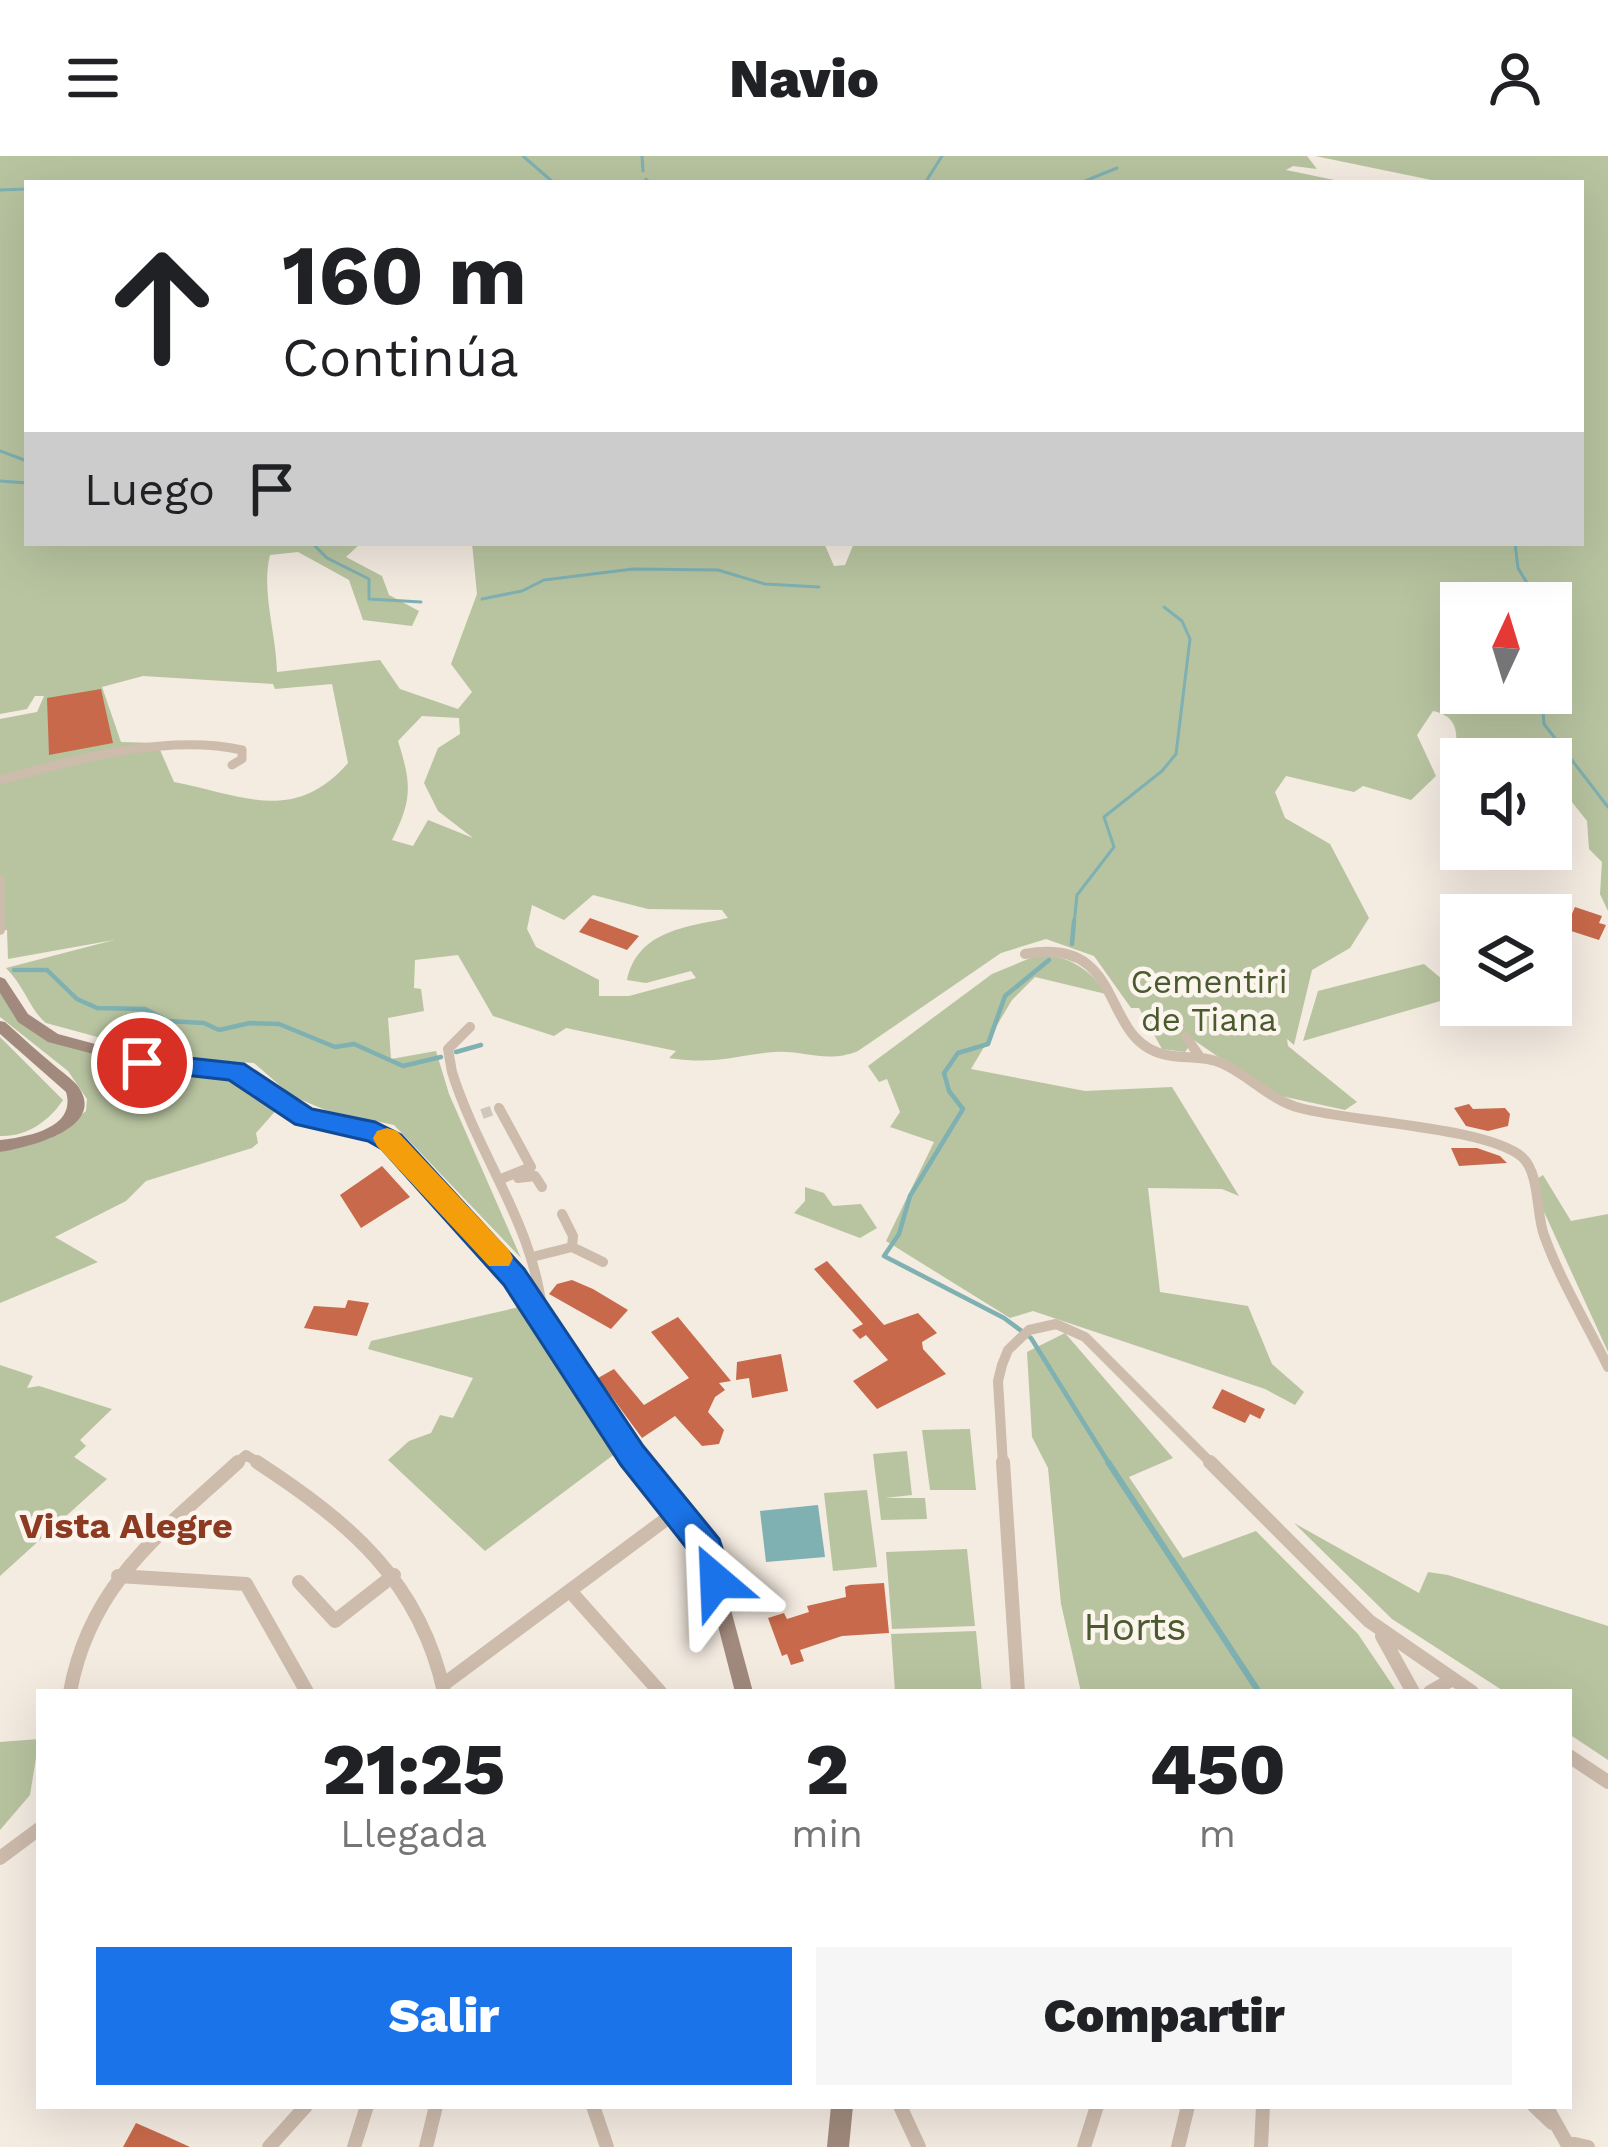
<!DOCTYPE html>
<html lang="es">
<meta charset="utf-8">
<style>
body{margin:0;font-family:"Work Sans",sans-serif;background:#f6f6f6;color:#202124;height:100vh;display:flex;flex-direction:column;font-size:45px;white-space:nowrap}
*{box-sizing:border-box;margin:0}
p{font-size:39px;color:#757577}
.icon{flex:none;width:66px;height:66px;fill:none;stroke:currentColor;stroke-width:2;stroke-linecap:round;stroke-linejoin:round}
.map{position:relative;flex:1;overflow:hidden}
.panel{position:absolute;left:36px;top:1533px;width:1536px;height:420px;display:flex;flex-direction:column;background:#fff;border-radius:0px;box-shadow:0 12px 48px #0002}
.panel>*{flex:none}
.guide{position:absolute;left:24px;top:24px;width:1560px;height:366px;border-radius:0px;box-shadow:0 12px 48px #0002;background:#fff;color:#202124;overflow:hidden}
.needle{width:78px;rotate:4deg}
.buttons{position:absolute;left:1440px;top:426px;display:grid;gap:24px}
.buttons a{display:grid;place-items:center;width:132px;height:132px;border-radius:0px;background:#fff;box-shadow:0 12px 48px #0002;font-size:60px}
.pin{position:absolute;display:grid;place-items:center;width:102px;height:102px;color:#fff;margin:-51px;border:6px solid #fff;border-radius:50%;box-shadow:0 3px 12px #0007}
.me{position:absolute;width:132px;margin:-66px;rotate:334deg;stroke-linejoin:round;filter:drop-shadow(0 0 9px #0008)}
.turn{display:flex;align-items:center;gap:42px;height:252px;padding:0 60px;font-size:54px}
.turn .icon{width:156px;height:156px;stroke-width:2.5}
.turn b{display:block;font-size:84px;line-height:102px}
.then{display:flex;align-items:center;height:114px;padding:0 60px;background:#0003;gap:24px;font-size:45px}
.eta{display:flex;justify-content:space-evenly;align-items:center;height:204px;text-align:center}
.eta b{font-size:72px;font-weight:800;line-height:84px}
.action{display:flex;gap:24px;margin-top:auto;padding:24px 60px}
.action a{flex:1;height:138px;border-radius:0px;background:#1a73e8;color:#fff;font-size:48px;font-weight:800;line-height:138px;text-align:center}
.action a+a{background:#f6f6f6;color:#202124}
header{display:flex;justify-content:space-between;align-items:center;height:156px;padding:0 60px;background:#fff;font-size:54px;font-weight:800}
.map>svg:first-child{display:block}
</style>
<header><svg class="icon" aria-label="menu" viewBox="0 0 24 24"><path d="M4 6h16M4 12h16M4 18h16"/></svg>Navio<svg class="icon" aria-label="person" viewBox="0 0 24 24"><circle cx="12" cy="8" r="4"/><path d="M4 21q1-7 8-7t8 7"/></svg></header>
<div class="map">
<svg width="1608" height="1991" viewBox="0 0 1608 1991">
<rect width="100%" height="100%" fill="#f4ebe1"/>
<path fill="#b8c4a0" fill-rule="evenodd" d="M0 0H1307L1317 13 1293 10 1286 14 1349 27H27V387H361L346 401 382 420 389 439 419 455 412 470 363 464 349 424 298 396 270 399C261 435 276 476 277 516L380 504 400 533 458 553 472 536 451 508 477 438 472 387H824L834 410 845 409 854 387H1581V27H1446L1315 0H1608V755L1600 738 1602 706 1589 693 1587 665 1556 626 1551 603 1530 586 1519 587 1502 603H1461V638L1456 637C1443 611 1477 564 1433 555L1417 579 1436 620 1411 644 1363 630 1354 636 1286 620 1275 636 1285 662 1330 688 1369 762 1350 792 1312 814 1294 889 1287 883 1288 890 1357 946 1345 954 1272 938 1188 880 1190 889 1185 896 1162 893 1139 852H1131L1094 800 1046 783 1001 797 858 895C826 908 806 894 774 896 730 900 718 909 669 902L676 895 566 872 554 880 493 860 458 799 415 804 414 832 421 833 424 855 388 862 391 903 436 895 449 938 521 1102 394 969 328 955 292 940 254 907 171 901 46 867C30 854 25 831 6 812L114 784 8 803 7 774H0V563L37 556 44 540H35L27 553 0 558ZM1461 447H1551V537H1461ZM143 520 273 528 275 533 332 528 348 607C294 669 242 639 174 626L157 587 121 586 102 531ZM422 560 459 562 460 578 438 592 424 627 438 655 473 682 428 664 413 690 392 684C412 644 412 629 398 585ZM593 739 648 753 722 754 728 762C687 771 638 774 627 824L646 827 691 815 696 822 629 840H599V824L536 791 527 773 532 749 564 764Z
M1040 798C1069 801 1090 812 1106 838L1035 821 1012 844 971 913 1085 935 1172 931 1239 1040 1222 1033 1148 1032 1160 1136 1248 1150 1272 1208 1304 1236 1295 1249 1265 1233 1033 1155 1010 1162 886 1085 934 986 890 971 900 956 887 923 879 926 868 910 992 818Z
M1424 808 1461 839 1303 885 1318 835Z
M0 831 20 863 67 890 225 916 255 931 279 951 256 977 258 987 252 992 146 1025 126 1045 55 1081 98 1106 0 1147V995L51 982 86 955 87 943 68 915 0 861Z
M0 881 63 944C49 965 27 981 0 980Z
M1543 1019 1571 1065 1608 1058V1196L1540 1047 1535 1024Z
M805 1031 824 1037 833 1050 861 1048 877 1072 860 1082 794 1057 805 1045Z
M528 1149 620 1294 485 1395 388 1304 409 1285 431 1277 440 1259 453 1262 473 1222 368 1193 371 1185Z
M1065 1177 1173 1302 1129 1321 1183 1402 1256 1375 1358 1478 1397 1536H1081L1061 1448 1048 1312 1032 1281 1027 1196Z
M0 1209 33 1220 27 1232 39 1230 112 1253 80 1284 86 1290 74 1301 107 1323 0 1420Z
M970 1273 976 1334H930L922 1274Z
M907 1295 912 1339 885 1342H925L927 1363 881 1364 873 1298Z
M867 1334 877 1411 833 1415 824 1337Z
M1294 1367 1419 1437 1428 1416 1448 1419 1608 1470V1604L1569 1578V1536H1505L1392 1463Z
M967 1393 975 1470 892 1473 886 1396Z
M976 1475 982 1536H895L891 1478Z
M39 1583 30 1639 0 1674V1586Z"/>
<path fill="#7fb0b2" d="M818 1349 825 1401 766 1406 760 1355Z"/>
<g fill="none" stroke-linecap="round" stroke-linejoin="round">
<path stroke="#7fb0b2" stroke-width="3" d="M523 0 554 27
M642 0 643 15
M646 23 650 27
M925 27 942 0
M1080 27 1117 12
M0 34 27 33
M0 295 27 305
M0 325 27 327
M282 387 313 388 327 402 369 423V443L421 446
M1515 387 1518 412 1539 447
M482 443 522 435 544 424 633 413 718 414 765 428 819 431
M1551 486 1565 499V533L1543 556 1544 568 1608 651
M1074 768 1077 739 1114 691 1104 661 1162 615 1176 598 1190 483 1182 465 1164 451"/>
<path stroke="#7fb0b2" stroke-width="4.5" d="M1072 788 1074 765
M1049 804 1005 840 988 888 958 897 944 917 949 935 963 953 910 1040 899 1078 884 1100 1004 1162 1031 1182 1110 1309
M14 814H47L77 843 97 852 145 853 168 865 204 867 219 874 250 867 279 868 335 891 354 888 403 910 441 901
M456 896 481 889"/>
<path stroke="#7fb0b2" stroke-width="6" d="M1108 1306 1259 1536"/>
</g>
<path fill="#c8694b" d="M101 533 113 587 49 599 47 542Z
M1575 751 1602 760 1599 767 1606 769 1599 784 1565 773Z
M590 762 639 780 627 794 579 776Z
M1469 948 1473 953 1505 952 1510 958 1508 970 1488 975 1466 970 1454 952Z
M1451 992H1477L1500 1000 1507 1007 1459 1010Z
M382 1010 410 1041 361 1072 340 1039Z
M827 1105 884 1169 918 1157 937 1177 922 1186 923 1193 946 1218 877 1253 853 1225 888 1204 866 1179 860 1183 852 1174 863 1168 814 1113Z
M572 1124 593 1133 628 1154 611 1173 549 1138 557 1128Z
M348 1144 369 1147 357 1180 304 1172 314 1150 345 1152Z
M678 1161 731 1225 719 1227 725 1234 715 1241 708 1256 724 1274 719 1288 702 1290 675 1260 642 1282 598 1222 614 1213 644 1249 689 1222 651 1176Z
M781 1198 788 1235 752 1242 749 1222 736 1224 737 1206Z
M1222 1233 1265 1253 1260 1263 1250 1258 1245 1267 1212 1252Z
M884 1427 889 1477 842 1480 800 1494 804 1505 791 1509 787 1498 782 1500 768 1462 784 1457 787 1463 809 1456 807 1450 846 1441 845 1431 850 1429Z
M136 1967 168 1981 190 1991H123Z"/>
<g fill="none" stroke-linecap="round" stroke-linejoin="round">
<path stroke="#cfc6bd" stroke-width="10" stroke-dasharray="10 6" stroke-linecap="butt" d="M482 958 499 952"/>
<path stroke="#cdbbac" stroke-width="9" d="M0 624C73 604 167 577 242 594V603L232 609
M0 723V768"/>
<path stroke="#cdbbac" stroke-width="10" d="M0 765V774
M1025 798C1129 779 1098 887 1167 899 1185 903 1203 899 1221 907 1249 919 1270 944 1300 952 1351 966 1487 971 1522 1001 1540 1017 1536 1058 1544 1079 1560 1124 1587 1168 1608 1211
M470 871 448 893 452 916C479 1002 536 1071 543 1163
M1186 881 1200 901
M499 952 531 1011 501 1023
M518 1022 535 1020 542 1031
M572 1091 603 1106
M532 1101 572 1091 573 1080 562 1058
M235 1309 246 1299 262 1309
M1003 1309 998 1225 1002 1209 1008 1194 1029 1174 1056 1168 1085 1181 1213 1309"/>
<path stroke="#cdbbac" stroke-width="14" d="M257 1306C349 1366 420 1425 444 1536
M1003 1306 1018 1536
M1210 1306 1369 1465 1472 1536
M118 1420 246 1428 307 1536
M299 1426 335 1465 394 1419
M570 1435 660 1536
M1382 1480 1413 1536
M444 1528 677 1355
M70 1536C90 1427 161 1377 238 1306
M1430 1536 1451 1524
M1569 1600 1608 1626
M0 1702 39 1673
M593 1950 607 1991
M900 1950 919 1991
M1534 1950 1552 1967
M1546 1950 1569 1991
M1566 1986 1588 1991
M269 1991 306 1950
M354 1991 367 1950
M426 1991 436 1950
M1084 1991 1097 1950
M1178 1991 1188 1950
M1261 1991 1263 1950"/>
<path fill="#a18a7d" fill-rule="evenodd" d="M0 821 5 823 28 858 58 878 158 905 240 911 309 956 375 970 396 982 520 1117 638 1294 713 1387 753 1536H735L699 1396 626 1304 508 1125 386 990 371 981 300 965 232 920 158 915 48 886 18 866 0 837Z
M0 865 5 866C22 881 38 896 55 910 62 916 71 922 77 929 110 972 27 992 0 996V984C27 981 77 972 66 936L0 878Z
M831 1950H853L849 1991H827Z"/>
</g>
<path fill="#1a73e8" stroke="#114b97" stroke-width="3" d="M142 897 244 908 312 953 375 966 401 979 524 1113 643 1290 719 1383 733 1425 728 1435 716 1440 705 1435 693 1400 621 1309 504 1129 382 993 368 985 295 968 229 924 132 913 128 907Z"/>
<path fill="#f59e0b" d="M387 972 397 975 509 1094 513 1102 509 1110H489L377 990 373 982 377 975Z"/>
<g text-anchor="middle" stroke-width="9" stroke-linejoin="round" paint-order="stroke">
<g font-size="33" fill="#4a5a2e" stroke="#fbf5ee">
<text x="1209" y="837">Cementiri<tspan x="1209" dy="38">de Tiana</tspan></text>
</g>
<g font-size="36" font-weight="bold" fill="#8c3b22" stroke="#fbf5ee">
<text x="126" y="1382">Vista Alegre</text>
</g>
<g font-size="39" fill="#4a5a2e" stroke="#fbf5ee">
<text x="1135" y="1484">Horts</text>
</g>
</g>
</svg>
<div class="buttons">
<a><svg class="needle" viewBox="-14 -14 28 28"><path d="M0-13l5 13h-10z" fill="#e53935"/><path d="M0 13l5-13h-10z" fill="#757577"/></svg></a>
<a><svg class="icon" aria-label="sound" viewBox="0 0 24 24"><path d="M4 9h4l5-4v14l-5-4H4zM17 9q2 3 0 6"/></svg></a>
<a><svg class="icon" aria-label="layers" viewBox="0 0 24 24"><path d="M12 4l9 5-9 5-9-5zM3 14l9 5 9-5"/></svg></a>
</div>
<div class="pin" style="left:142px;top:907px;background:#d93025"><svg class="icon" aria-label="arrive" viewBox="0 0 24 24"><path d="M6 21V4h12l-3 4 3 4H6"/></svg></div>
<svg class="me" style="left:716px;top:1425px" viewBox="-20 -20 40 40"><path d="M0-17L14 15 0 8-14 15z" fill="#1a73e8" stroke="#fff" stroke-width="4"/></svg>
<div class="guide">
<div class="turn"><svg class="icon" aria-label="ahead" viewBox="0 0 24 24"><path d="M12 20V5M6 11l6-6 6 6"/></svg><div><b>160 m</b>Continúa</div></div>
<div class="then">Luego<svg class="icon" aria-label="arrive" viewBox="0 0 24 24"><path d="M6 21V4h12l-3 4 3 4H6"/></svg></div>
</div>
<section class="panel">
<div class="eta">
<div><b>21:25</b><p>Llegada</p></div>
<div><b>2</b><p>min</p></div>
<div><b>450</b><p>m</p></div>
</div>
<div class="action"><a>Salir</a><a>Compartir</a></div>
</section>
</div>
